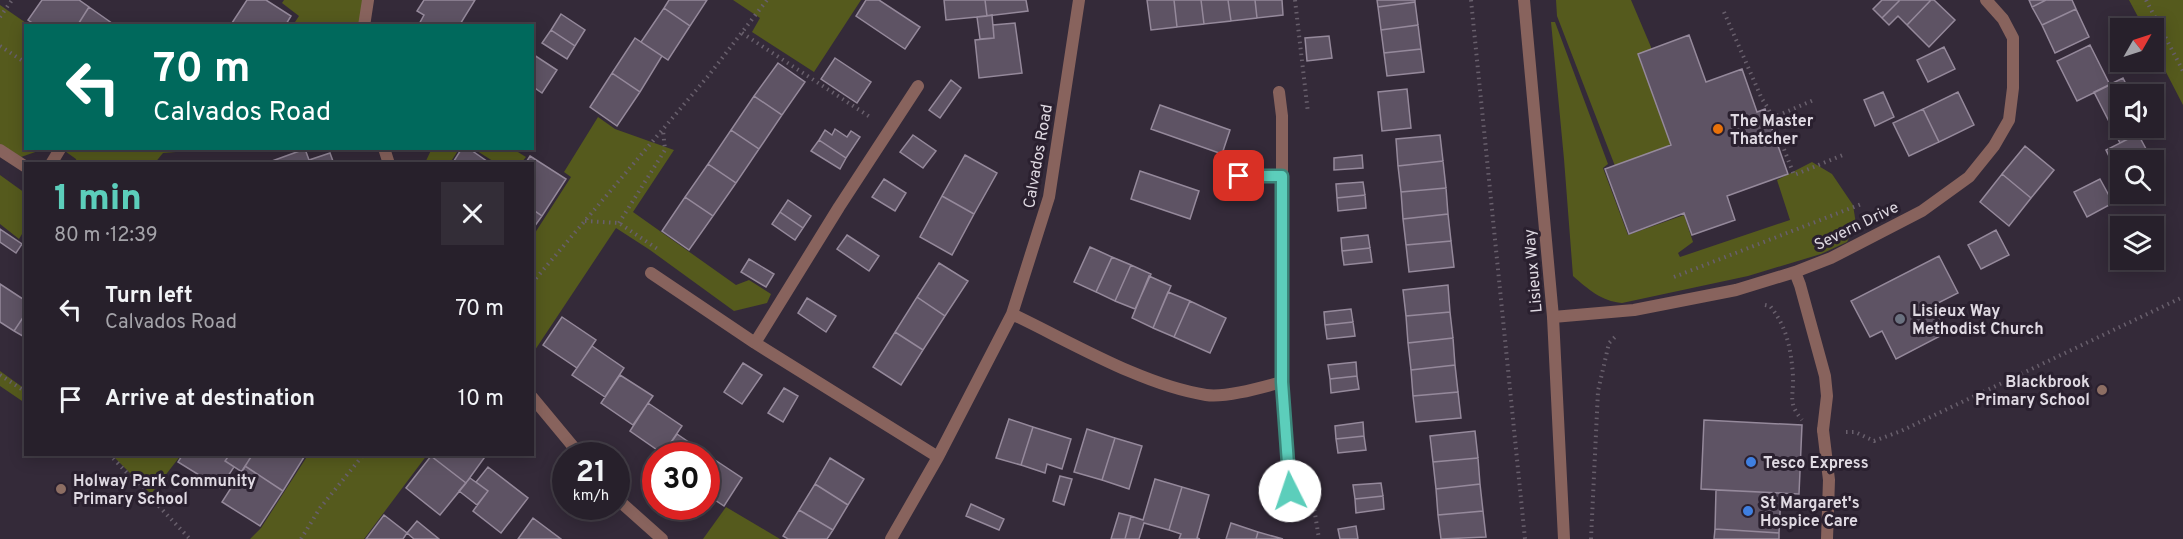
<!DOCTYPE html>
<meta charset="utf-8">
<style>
body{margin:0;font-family:Overpass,sans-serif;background:#332d37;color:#f1f3f6;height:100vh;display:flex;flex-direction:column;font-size:22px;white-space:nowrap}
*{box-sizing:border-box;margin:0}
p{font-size:20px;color:#a4a3a9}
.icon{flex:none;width:33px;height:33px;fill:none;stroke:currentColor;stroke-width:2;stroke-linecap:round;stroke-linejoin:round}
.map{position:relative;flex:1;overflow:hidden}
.panel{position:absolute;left:24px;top:162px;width:510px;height:294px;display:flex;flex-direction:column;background:#27202b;border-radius:0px;box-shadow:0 3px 15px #0003,0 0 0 2px #433e47}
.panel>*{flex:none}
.hud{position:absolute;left:24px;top:24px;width:510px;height:126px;border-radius:0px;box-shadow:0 3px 15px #0003,0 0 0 2px #433e47;background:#00695c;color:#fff;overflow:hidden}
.needle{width:39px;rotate:51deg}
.controls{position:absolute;left:2110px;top:18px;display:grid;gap:12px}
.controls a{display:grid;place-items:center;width:54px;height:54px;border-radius:0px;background:#27202b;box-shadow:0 3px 15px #0003,0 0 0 2px #433e47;font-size:30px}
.speed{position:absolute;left:552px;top:442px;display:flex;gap:12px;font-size:30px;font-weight:700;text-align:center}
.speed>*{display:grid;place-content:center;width:78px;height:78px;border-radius:50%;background:#27202b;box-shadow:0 3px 15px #0003,0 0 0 2px #433e47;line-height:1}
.speed small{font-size:15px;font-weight:400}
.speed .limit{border:9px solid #d22;background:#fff;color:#111}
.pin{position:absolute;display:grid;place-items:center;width:51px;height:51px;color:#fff;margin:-26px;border-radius:12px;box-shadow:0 3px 9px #0006}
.me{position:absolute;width:66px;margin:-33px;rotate:356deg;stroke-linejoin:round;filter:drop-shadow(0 0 4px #0008)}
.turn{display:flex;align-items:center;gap:21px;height:126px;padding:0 30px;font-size:27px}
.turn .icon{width:78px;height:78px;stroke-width:2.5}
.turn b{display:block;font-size:42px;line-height:51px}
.round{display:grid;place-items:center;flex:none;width:63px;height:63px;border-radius:0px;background:#332d37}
.overview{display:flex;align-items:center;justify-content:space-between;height:102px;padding:0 30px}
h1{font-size:36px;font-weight:800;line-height:45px;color:#5ccebb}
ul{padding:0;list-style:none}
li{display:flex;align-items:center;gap:18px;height:90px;padding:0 30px}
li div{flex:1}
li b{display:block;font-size:22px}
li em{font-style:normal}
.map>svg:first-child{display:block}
</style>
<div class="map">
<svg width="2183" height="539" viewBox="0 0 2183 539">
<rect width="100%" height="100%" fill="#342a39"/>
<path fill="#555a1d" d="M284 0H368L365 26 293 25 299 16 282 3Z
M733 0H861L814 72 752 32 760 18Z
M1556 0H1631L1651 47V50L1638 55 1671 145 1615 166 1557 16Z
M2129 0H2183V105L2154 49V28H2144Z
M0 5 29 25 26 26V148L44 149 21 157 0 144Z
M1551 22H1555L1608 164 1603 168 1628 235 1684 215 1693 242 1678 253 1680 257 1790 220 1777 180 1812 162 1832 174 1853 205 1856 224 1847 242 1821 254 1748 276 1622 303C1601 301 1588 289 1573 276L1564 159Z
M598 117 615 129 674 150 633 212 736 285 749 280 771 294 767 303 734 311 650 250 616 228 533 353V236L571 177 564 172Z
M432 148H459V149L450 163H425Z
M62 149H187L176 152 163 153 154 164 77 163 76 159Z
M474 149H513L526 157 521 163H496Z
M0 175 25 193V229L19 239 0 224Z
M0 371 25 389V403L0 386Z
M112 455H181L151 494Z
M308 455V454L427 455 364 539H250L261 528Z
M726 507 780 539H703Z"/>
<path fill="#5e5364" stroke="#95899b" stroke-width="1.5" d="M42 0H79L89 7 77 26 72 23 70 26H37L28 20Z
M247 0H266L291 16 285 26H230Z
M424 0H475L459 26H418L424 15 417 11Z
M669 0H707L690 26 664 8Z
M866 0H879L920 27 905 49 856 16Z
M944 0H985L987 16 946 20Z
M985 0H1026L1028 11 987 16Z
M1147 0H1174L1177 27 1151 30Z
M1174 0H1201L1204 24 1177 27Z
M1201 0H1228L1231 21 1204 24Z
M1228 0H1255L1257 18 1231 21Z
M1255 0H1282L1283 15 1257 18Z
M1377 0H1415V2L1378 7Z
M1882 0H1881H1900L1882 18 1873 9Z
M1900 0H1931L1907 25 1898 16 1889 25 1882 18Z
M1931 0H1934L1955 20 1929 47 1907 25Z
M2029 0H2046L2032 7Z
M2046 0H2072L2076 9 2042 25 2032 7Z
M1415 2 1418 25 1381 30 1378 7Z
M89 7 116 26H77Z
M664 8 690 26 668 60 641 42Z
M2076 9 2089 37 2055 53 2042 25Z
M561 14 585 30 575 46 551 30Z
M992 15 994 38 980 39 977 17Z
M1015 23 1022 73 979 78 975 40 994 38 993 25Z
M1418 25 1421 49 1384 53 1381 30Z
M551 30 575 46 567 59 542 43Z
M1689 35 1706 82 1742 69 1757 112 1765 109 1788 174 1727 196 1735 220 1692 235 1684 213 1629 234 1605 169 1671 145 1638 54Z
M1329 36 1332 58 1307 61 1305 38Z
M635 38 662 56 640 92 612 73Z
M2090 45 2110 85 2077 101 2057 61Z
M1944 47 1955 69 1928 82 1917 60Z
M1421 49 1424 72 1387 76 1384 53Z
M534 55 557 70 542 93 532 86V58Z
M835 58 871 82 857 103 821 79Z
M778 63 805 82 782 115 754 96Z
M612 73 640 92 617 126 590 107Z
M2123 78 2131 94H2121V128L2148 129 2120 143 2094 92Z
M951 80 961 88 940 118 929 110Z
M1407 89 1411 128 1382 131 1378 92Z
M1883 92 1894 117 1875 126 1864 100Z
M1958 92 1974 125 1939 142 1923 109Z
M754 96 782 115 759 149 731 130Z
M1160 105 1230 130 1222 154 1151 129Z
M1923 109 1939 142 1909 156 1893 123Z
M835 129 847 137 851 131 860 137 846 158 819 140 825 130 832 135Z
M731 130 759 149 736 183 708 164Z
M2138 134 2152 160H2121V181L2106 150Z
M913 135 936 151 923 168 900 152Z
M1440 135 1443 161 1398 166 1396 139Z
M819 140 846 158 840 169 811 151Z
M2025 146 2054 170 2031 198 2002 174Z
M462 148H468L491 164H452Z
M305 149 309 160 330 153 334 164H273L272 161Z
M965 155 997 173 974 214 942 196Z
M1362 155 1363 168 1334 170V158Z
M530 156 566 179 542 216 532 209V164H525Z
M1443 161 1446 188 1401 192 1398 166Z
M708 164 736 183 713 216 685 197Z
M1140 171 1199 191 1190 219 1131 199Z
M2002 174 2031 198 2009 226 1980 202Z
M884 179 906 193 895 211 872 197Z
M2100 179 2113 203 2087 217 2074 192Z
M1363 182 1365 195 1337 198 1336 184Z
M1446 188 1448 214 1403 219 1401 192Z
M1365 195 1366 208 1338 211 1337 198Z
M942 196 974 214 952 255 920 237Z
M685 197 713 216 689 250 662 231Z
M788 200 811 216 803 228 780 212Z
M532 209 542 216 532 230Z
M780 212 803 228 795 240 772 224Z
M1448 214 1451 241 1406 245 1403 219Z
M0 229 22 244 16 253 0 242Z
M1996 230 2009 255 1981 269 1968 245Z
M847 235 879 256 869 271 837 249Z
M1368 235 1370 248 1342 251 1341 238Z
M1451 241 1454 267 1409 272 1406 245Z
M1090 247 1112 257 1096 292 1074 282Z
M1370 248 1372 262 1344 265 1342 251Z
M1939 256 1958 293 1932 306 1946 333 1896 359 1882 331 1870 337 1851 301Z
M1112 257 1131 265 1115 301 1096 292Z
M749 259 774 274 766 287 741 272Z
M939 263 968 281 945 316 917 297Z
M1131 265 1151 274 1135 309 1115 301Z
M1149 276 1171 286 1153 328 1132 318Z
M0 284 26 301V313L14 331 0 322Z
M1448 285 1450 312 1406 316 1403 290Z
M1168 292 1190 301 1174 337 1153 328Z
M917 297 945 316 923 350 895 332Z
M807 298 836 316 826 332 798 313Z
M1190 301 1226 318 1210 353 1174 337Z
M1351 309 1353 322 1325 325 1324 312Z
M1450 312 1453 338 1408 343 1406 316Z
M26 313V338L14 331Z
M562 317 596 340 577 368 543 345Z
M1353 322 1355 336 1327 339 1325 325Z
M895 332 923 350 901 385 873 367Z
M1453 338 1455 365 1411 370 1408 343Z
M592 346 624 368 605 397 572 375Z
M1356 362 1357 376 1330 379 1328 365Z
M743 363 762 375 742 404 724 392Z
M1455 365 1458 392 1413 396 1411 370Z
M620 375 653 396 633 425 601 403Z
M1357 376 1359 389 1331 393 1330 379Z
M784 388 798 396 783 422 768 413Z
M1458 392 1461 418 1416 422 1413 396Z
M648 403 682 426 663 454 630 431Z
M1009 419 1033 427 1021 465 996 458Z
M1704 420 1802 425 1799 494 1701 489Z
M1363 422 1364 436 1336 439 1335 426Z
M1033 427 1071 439 1062 469 1047 464 1045 473 1021 465Z
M1087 429 1115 438 1102 480 1074 472Z
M1475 431 1478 458 1433 462 1430 436Z
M677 434 709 456 706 460V456H662Z
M1364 436 1366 450 1338 453 1336 439Z
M1115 438 1142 446 1129 489 1102 480Z
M183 454H230L225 461 234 467 220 488 178 462Z
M230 454H244L250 458 242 472 225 461Z
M253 454H306L283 491 245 466Z
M432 454H487L466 483 431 456Z
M431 456 466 483 440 515 406 488Z
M709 456 742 478 724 506 706 494V460Z
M830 458 864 479 848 505 815 484Z
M1478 458 1480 484 1436 489 1433 462Z
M245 466 283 491 260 526 222 502Z
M488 467 528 498 501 533 473 511 488 491 476 482Z
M1060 476 1072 479 1064 505 1053 501Z
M470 478 488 491 477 505 459 491Z
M1155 479 1182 487 1169 530 1144 523 1139 539H1125L1131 516 1143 520Z
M1381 483 1383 496 1355 499 1353 485Z
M815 484 848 505 833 530 799 510Z
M1480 484 1483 511 1438 515 1436 489Z
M1182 487 1209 495 1197 538 1200 539H1179L1181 534 1169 530Z
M1716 490 1781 493 1779 533 1715 529Z
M1383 496 1384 509 1356 513 1355 499Z
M971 504 1004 519 999 530 966 516Z
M799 510 833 530 827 539H788L783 536Z
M1483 511 1486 537 1441 539 1438 515Z
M1119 513 1131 516 1125 539H1111Z
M384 515 407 533 403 539H366Z
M533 518 561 539H518Z
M417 521 439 539H414L407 533Z
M1231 523 1258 532 1256 539H1226Z
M1356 526 1358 539H1340L1338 529Z
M1715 529 1779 533V539H1714Z
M1258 532 1283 539H1256Z"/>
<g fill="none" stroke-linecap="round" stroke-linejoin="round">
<path stroke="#685f6c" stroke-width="4" stroke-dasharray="1.5 4.5" stroke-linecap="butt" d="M1295 0 1308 113
M1471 0 1525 539
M2146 0 2183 71
M1724 12 1762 99 1768 108 1794 175 1843 155
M0 17 12 0
M742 33 870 117
M0 46 26 63
M1772 118 1816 99
M585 221 619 223 659 250
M619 223 665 150 663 130
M1674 277 1864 203
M532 283 709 75 767 0
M1765 305 1770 306C1787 327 1791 349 1793 376 1794 396 1787 402 1802 420
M0 375 26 392
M1846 432H1855L1874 441 1901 431 2183 297
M109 454 190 539
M1310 500 1313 501 1319 539
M301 539 320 508 364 454
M1591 539 1598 391 1609 343 1617 335"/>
<path stroke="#88635d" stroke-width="12" d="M1823 430 1829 480 1827 539"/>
<path stroke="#88635d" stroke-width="12" d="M364 26 368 0
M918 86 839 207 755 343 938 457
M384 148 389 164
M0 150 26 167
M51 164 60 149
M1239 176H1282
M1795 272 1800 285 1825 376 1827 396 1823 430
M651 273 755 343
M1012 314C1071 342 1142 385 1206 395 1226 398 1263 387 1282 382V116L1279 92
M1553 317 1634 310 1736 290 1795 272 1831 258 1922 211 1969 177 1994 146 2009 120 2013 88V38L2003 19 1986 0
M1282 382 1290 491
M532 397 581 456
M616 498 662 539
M891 539 938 457 1012 314 1049 197 1079 0"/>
<path stroke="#88635d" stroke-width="12" d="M1524 0 1553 317 1564 539"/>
</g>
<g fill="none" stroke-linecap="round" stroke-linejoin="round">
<defs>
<path id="route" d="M1239 176H1282V382L1290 491"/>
</defs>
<use href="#route" stroke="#3c867a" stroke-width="15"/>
<use href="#route" stroke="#5ccebb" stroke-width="10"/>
</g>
<circle fill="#e8710a" stroke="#2a202f" stroke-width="2" cx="1718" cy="129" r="6"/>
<circle fill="#6b7280" stroke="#2a202f" stroke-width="2" cx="1900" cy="319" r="6"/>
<g fill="#8d6e63" stroke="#2a202f" stroke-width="2">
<circle cx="2102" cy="390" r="6"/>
<circle cx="61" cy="489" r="6"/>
</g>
<g fill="#3f7fe0" stroke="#2a202f" stroke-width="2">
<circle cx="1751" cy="462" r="6"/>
<circle cx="1748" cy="511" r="6"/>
</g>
<g text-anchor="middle" stroke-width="6" stroke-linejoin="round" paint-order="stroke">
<g font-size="16" font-weight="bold" fill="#dfd9e2" stroke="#2a202f" text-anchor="start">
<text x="1730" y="126">The Master<tspan x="1730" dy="18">Thatcher</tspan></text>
<text x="1912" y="316">Lisieux Way<tspan x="1912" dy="18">Methodist Church</tspan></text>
<text x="2090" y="387" text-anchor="end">Blackbrook<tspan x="2090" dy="18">Primary School</tspan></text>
<text x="1763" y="468">Tesco Express</text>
<text x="73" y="486">Holway Park Community<tspan x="73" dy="18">Primary School</tspan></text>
<text x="1760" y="508">St Margaret's<tspan x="1760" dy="18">Hospice Care</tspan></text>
</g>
<g font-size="16" fill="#dfd9e2" stroke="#2a202f">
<text transform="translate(1037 156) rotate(-80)" y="6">Calvados Road</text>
<text transform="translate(1856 225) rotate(-26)" y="6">Severn Drive</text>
<text transform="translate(1532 271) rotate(-95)" y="6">Lisieux Way</text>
</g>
</g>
</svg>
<div class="controls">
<a><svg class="needle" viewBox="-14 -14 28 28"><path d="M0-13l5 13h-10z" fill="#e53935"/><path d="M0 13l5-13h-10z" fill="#a4a3a9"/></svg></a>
<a><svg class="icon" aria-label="sound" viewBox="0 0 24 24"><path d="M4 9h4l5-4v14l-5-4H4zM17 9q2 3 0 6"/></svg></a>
<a><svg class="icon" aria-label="search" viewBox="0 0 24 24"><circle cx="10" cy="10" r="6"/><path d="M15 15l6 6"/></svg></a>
<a><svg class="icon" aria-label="layers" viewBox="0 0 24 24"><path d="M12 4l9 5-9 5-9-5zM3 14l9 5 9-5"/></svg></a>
</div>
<div class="speed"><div>21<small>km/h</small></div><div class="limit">30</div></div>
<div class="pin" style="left:1239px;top:176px;background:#d93025"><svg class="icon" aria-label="arrive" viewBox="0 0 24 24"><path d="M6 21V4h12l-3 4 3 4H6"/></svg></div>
<svg class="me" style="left:1290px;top:491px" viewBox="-20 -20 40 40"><circle r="19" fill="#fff"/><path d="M0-13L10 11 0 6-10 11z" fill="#5ccebb"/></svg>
<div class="hud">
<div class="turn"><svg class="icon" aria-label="left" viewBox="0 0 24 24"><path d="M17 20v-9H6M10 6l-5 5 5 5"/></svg><div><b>70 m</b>Calvados Road</div></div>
</div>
<section class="panel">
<div class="overview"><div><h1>1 min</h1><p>80 m · 12:39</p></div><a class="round"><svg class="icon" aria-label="close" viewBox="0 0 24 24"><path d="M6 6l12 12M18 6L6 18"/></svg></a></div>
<ul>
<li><svg class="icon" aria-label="left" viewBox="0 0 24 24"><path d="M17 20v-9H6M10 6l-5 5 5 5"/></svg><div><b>Turn left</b><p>Calvados Road</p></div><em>70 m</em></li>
<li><svg class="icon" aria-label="arrive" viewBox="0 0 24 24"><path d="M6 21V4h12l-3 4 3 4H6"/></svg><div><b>Arrive at destination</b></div><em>10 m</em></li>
</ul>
</section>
</div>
